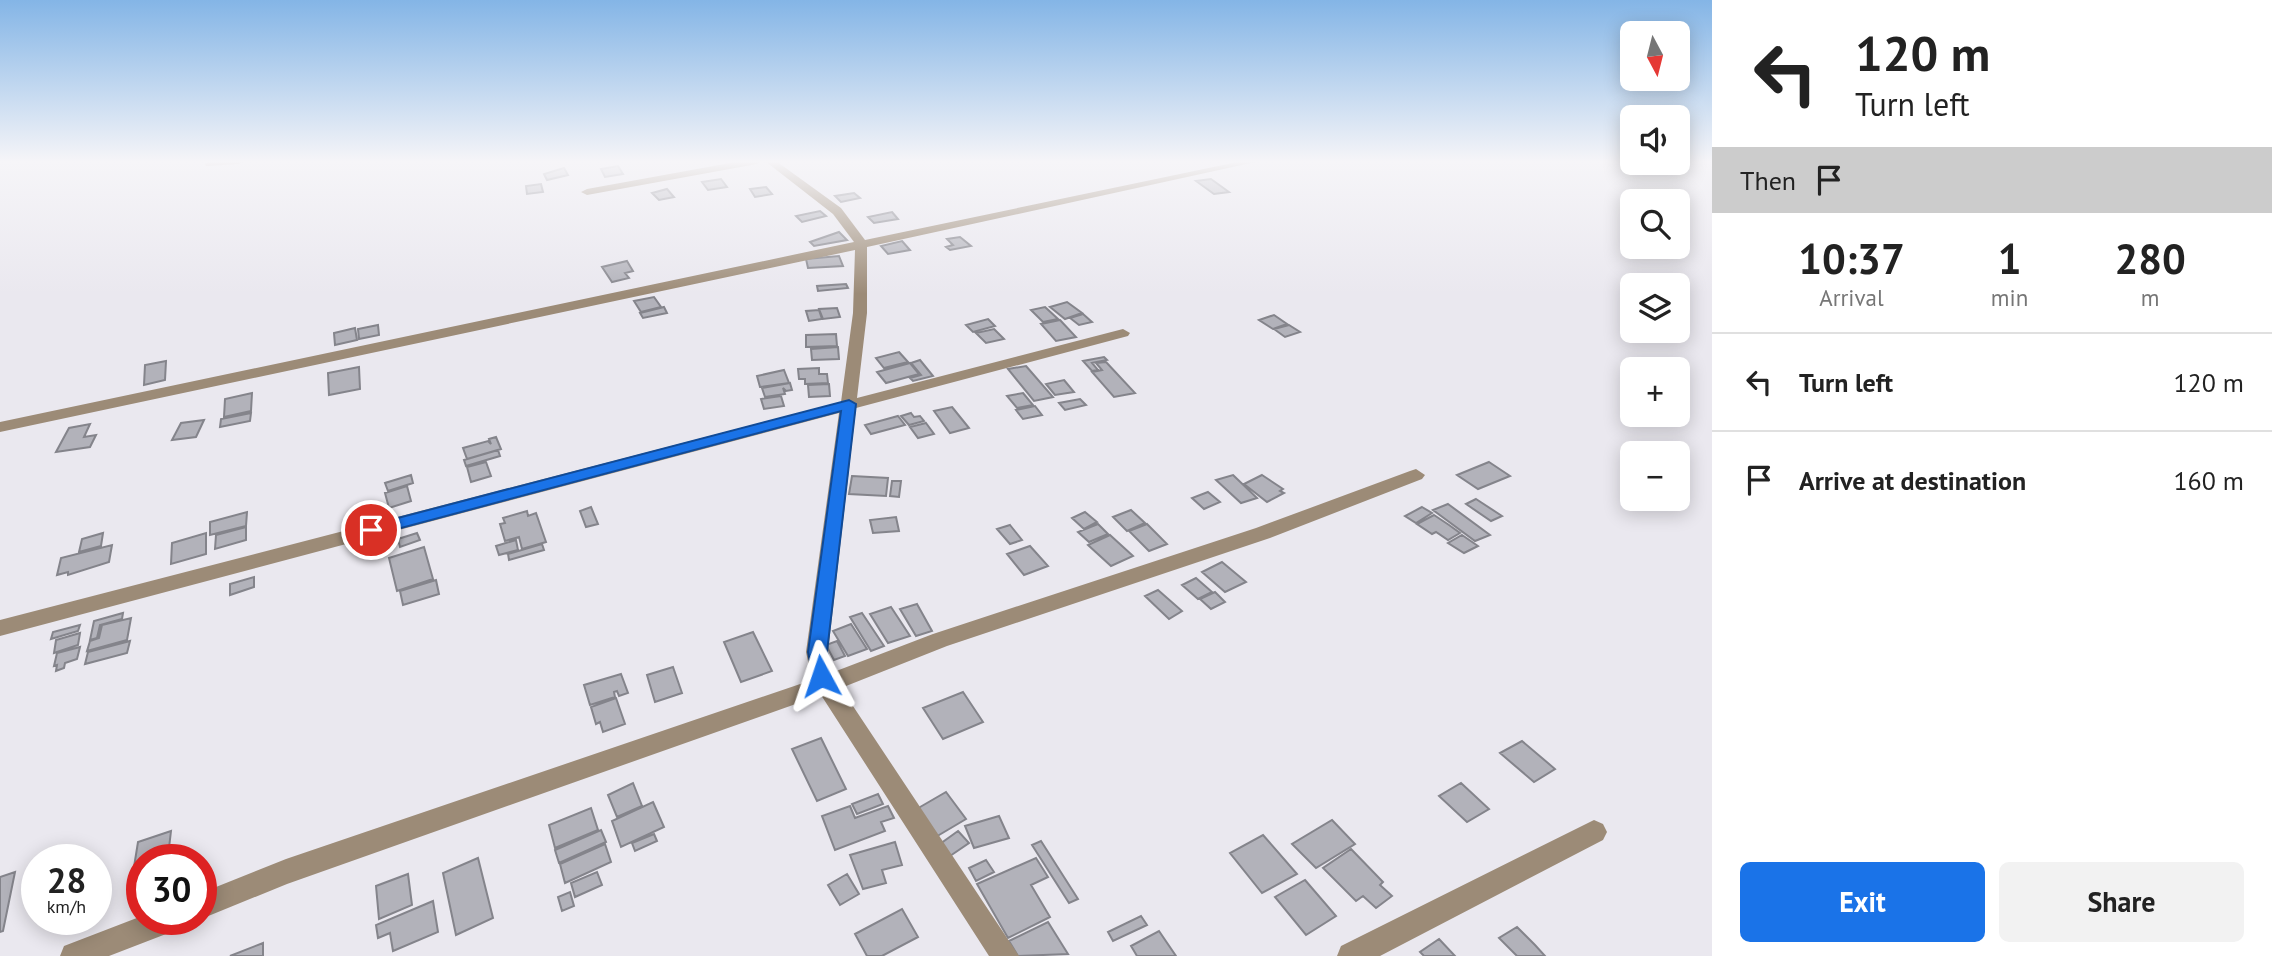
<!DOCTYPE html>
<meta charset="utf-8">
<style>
body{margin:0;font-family:"PT Sans",sans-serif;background:#f2f2f2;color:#222;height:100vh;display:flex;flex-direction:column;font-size:26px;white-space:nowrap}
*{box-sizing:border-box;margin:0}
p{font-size:23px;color:#767676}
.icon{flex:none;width:38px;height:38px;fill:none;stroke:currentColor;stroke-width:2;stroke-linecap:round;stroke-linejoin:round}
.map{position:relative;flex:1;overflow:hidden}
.panel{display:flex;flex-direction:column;background:#fff;width:560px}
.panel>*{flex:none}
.hud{background:#fff;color:#222;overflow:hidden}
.needle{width:46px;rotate:173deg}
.controls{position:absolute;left:1620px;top:21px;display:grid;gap:14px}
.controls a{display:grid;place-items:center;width:70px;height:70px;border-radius:10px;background:#fff;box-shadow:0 4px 18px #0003;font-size:35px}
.speed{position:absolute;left:21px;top:844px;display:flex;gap:14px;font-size:35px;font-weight:700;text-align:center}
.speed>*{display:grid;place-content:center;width:91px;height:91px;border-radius:50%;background:#fff;box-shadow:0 4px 18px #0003;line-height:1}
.speed small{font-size:18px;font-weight:400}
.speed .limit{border:10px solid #d22;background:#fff;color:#111}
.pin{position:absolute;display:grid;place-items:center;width:60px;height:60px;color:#fff;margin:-30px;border:4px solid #fff;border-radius:50%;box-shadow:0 2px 7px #0007}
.me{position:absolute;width:77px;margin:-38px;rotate:355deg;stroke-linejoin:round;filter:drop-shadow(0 0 5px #0008)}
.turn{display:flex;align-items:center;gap:24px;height:147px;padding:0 28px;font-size:32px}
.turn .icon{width:91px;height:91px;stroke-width:2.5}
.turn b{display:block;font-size:49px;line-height:60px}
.then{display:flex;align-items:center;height:66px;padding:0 28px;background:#0003;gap:14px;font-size:26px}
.eta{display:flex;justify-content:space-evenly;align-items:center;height:119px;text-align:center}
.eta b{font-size:42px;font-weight:600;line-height:49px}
.button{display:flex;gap:14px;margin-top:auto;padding:14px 28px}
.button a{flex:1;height:80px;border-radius:10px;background:#1a73e8;color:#fff;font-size:28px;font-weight:600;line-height:80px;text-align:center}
.button a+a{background:#f2f2f2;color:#222}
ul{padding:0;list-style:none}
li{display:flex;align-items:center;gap:21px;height:98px;padding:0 28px;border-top:2px solid #e0e0e0}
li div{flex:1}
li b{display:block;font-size:26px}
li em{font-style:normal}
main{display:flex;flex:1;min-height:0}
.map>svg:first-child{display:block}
</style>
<main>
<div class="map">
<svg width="1712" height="956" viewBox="0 0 1712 956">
<rect width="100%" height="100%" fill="#eae8ef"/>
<path fill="#b2b2ba" stroke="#84848b" stroke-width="2" d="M618 166 623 174 605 177 601 169Z
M564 168 568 175 547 180 544 174Z
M721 179 727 187 708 190 702 182Z
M1211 179 1229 192 1214 194 1196 181Z
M541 184 543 192 527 194 526 186Z
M766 187 772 194 755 197 750 189Z
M667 189 674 197 659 200 652 193Z
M854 193 860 198 841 202 835 196Z
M820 211 826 216 802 222 796 216Z
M892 212 898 219 874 223 868 217Z
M839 232 847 240 814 246 810 242Z
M960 237 971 246 950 250 946 247 953 245 947 239Z
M902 241 910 250 888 254 881 246Z
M839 256 843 266 808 268 806 259Z
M627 261 633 271 625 273 629 278 612 282 602 267Z
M846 284 848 288 818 291 817 286Z
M654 297 661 307 641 312 634 301Z
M1067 302 1082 313 1065 319 1050 307Z
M664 307 667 313 643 318 640 313Z
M1045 307 1058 319 1043 322 1031 310Z
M837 308 840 317 823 319 819 309Z
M819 310 822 319 809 321 806 311Z
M1083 314 1092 322 1079 325 1070 318Z
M1274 315 1287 324 1273 329 1259 320Z
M988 319 995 326 973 332 966 325Z
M1060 320 1076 337 1056 341 1041 324Z
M378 325 379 335 359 339 358 329Z
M1289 325 1300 332 1285 337 1274 329Z
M355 328 357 340 335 345 334 333Z
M994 329 1004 339 986 343 976 333Z
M836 334 837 346 806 347V335Z
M838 347 839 359 812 360 811 349Z
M899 352 908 362 884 368 876 358Z
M1104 357 1107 360 1092 363 1098 370 1092 371 1083 361Z
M920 360 933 376 913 381 910 378 921 375 911 363Z
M166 361 165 380 144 385 145 365Z
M1106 362 1135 393 1114 397 1092 372 1102 370 1096 363Z
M910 363 919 374 886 383 877 372Z
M1026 366 1053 397 1034 401 1008 369Z
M359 367 360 389 329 395 328 373Z
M819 368V374H827L828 383 805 384V379H799L798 369Z
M784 370 789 383 760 387 757 376Z
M1064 380 1074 392 1055 395 1046 384Z
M790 383 792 390 786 391 783 388 785 394 765 397 762 388Z
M829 384 830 396 809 397 808 385Z
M252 393 251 411 224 417 225 399Z
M1023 393 1033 405 1017 408 1007 396Z
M781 396 784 406 764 409 761 399Z
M1080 399 1086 405 1065 410 1059 403Z
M1035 406 1042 415 1023 419 1016 410Z
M952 407 969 428 950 433 934 411Z
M251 413 250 421 220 427 221 419Z
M911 413 914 417 920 416 924 421 909 425 901 416Z
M898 416 905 425 871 434 865 425Z
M204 420 196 437 172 440 181 423Z
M926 423 934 434 918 438 910 427Z
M90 424 84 437 96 435 90 447 56 452 69 428Z
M496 437 501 449 467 459 463 448 488 441 491 444 489 439Z
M498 450 500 456 466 466 464 460Z
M486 462 491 476 471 482 467 467Z
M1489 462 1510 476 1478 489 1457 475Z
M411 475 413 483 388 491 385 483Z
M1233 475 1257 498 1241 503 1216 480Z
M1262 475 1283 489 1280 491 1284 493 1267 502 1244 484Z
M852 476 888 478 886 496 849 494Z
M892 481H901L899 497 890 496Z
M407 486 411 501 389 508 385 493Z
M1208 492 1220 502 1204 509 1192 498Z
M1476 499 1502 516 1491 521 1466 504Z
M1448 504 1490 535 1475 541 1433 510Z
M591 507 598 524 586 527 580 511Z
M1422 507 1432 513 1416 523 1405 516Z
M1131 510 1145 523 1127 531 1113 517Z
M527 511 528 516 536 513 546 542 522 549 519 537 505 541 500 524 505 523 503 518Z
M247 512 246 526 210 535V522Z
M1085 512 1097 522 1084 529 1072 518Z
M1434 515 1449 525 1460 533 1448 540 1436 532 1432 534 1417 524Z
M896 517 899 531 873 533 870 520Z
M1098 524 1108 534 1089 542 1078 532Z
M1147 524 1167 544 1149 551 1129 531Z
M1010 525 1022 540 1010 544 997 529Z
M246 527V540L215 549 216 535Z
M103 533 101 546 79 552 82 539Z
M206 533V554L171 564 172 543Z
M417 533 420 540 400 547 398 539Z
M1110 535 1133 556 1111 566 1088 545Z
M1462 535 1478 546 1464 553 1448 543Z
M516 540 518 550 499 555 496 546Z
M542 544 544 550 509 560 508 554Z
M112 545 109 562 68 575V572L57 575 61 558Z
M1030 546 1048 566 1024 575 1007 554Z
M424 547 433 579 397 591 389 558Z
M1222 562 1246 582 1225 592 1202 572Z
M254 577V587L230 595V584Z
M1196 578 1212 592 1198 599 1182 585Z
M436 580 439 594 403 605 400 591Z
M1158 590 1182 611 1169 619 1145 596Z
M1215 592 1225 602 1211 609 1200 599Z
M917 604 932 631 916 636 900 609Z
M891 607 910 636 888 643 870 614Z
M123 613 122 619 100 625 97 638 90 640 94 621Z
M862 613 884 646 871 651 850 617Z
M131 618 127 640 87 651 90 641 99 638 102 625Z
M851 624 867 649 848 656 833 631Z
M80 625 78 631 51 639 53 632Z
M753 632 772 671 741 682 724 642Z
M80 633 78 645 54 653 56 640Z
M130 641 127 653 85 664 88 652Z
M837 641 845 656 834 660 826 645Z
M80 647 77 659 65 663 64 668 56 671 57 665 54 666 57 653Z
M673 667 682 693 655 702 647 675Z
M621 674 628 693 619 696 617 691 614 692 615 697 590 705 584 685Z
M963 692 983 722 943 739 923 708Z
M616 698 625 724 603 732 600 722 596 724 591 707Z
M821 738 846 789 817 801 792 749Z
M1522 741 1555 769 1534 782 1500 753Z
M633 783 642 806 617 817 608 795Z
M1461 783 1489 809 1467 822 1439 796Z
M946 792 966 819 934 838 915 810Z
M878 794 883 804 857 814 852 804Z
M653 802 664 827 621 847 612 821Z
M850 806 855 818 888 806 894 818 881 822 885 831 835 850 822 816Z
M591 808 598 830 555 848 549 825Z
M999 816 1009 838 974 848 965 826Z
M1332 820 1355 844 1316 868 1292 844Z
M601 830 606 842 559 863 555 850Z
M171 831 168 856 158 859H142V865L134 867 138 842Z
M958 831 969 843 950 856 940 844Z
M654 834 657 841 635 851 632 843Z
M1263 835 1297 874 1262 893 1230 853Z
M1041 841 1078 899 1069 903 1032 845Z
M895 842 902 865 882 870 886 883 863 889 850 855Z
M605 844 611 862 565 883 560 864Z
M1351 849 1383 882 1380 885 1392 896 1376 908 1363 896 1356 901 1323 868Z
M478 858 493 918 456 935 443 873Z
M1036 858 1048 877 1031 885 1050 917 1008 938 977 884Z
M986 860 994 872 976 881 969 868Z
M15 872 3 931 0 932V877Z
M597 872 602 885 575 897 571 883Z
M408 874 412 905 379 919 376 886Z
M847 874 859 894 840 905 828 885Z
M1305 880 1336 916 1306 935 1275 897Z
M570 892 574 906 562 911 558 897Z
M433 901 438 932 393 951 390 933 378 938 376 925Z
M902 909 918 937 882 956H867L855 934Z
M1141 916 1147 925 1113 941 1108 932Z
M1048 922 1068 954 1018 956 1009 941Z
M1517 927 1535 945 1545 956H1517L1499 938Z
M1159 931 1176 956H1137L1131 946Z
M1439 939 1455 956H1424L1420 952Z
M263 943V956H230Z"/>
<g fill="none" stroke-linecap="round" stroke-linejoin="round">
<path fill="#9c8b77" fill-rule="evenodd" d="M210 161H244L239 164 206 166 205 164Z
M741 161H762L757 164 587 195 581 192 587 189Z
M765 161H776L841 208 865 240 1242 161H1260L867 247V313L857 398 1123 329 1130 333 1128 336 856 408 828 652 831 673 933 634 1256 528 1410 471 1416 469 1425 475 1422 479 1270 538 947 646 841 688 1019 956H989L821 695 287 884 201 919H200L201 893 286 859 812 680 806 652 839 413 0 636V620L841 402 853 313 855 250 0 432V422L854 242 833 214Z
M1594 820 1603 824 1607 832 1603 840 1380 956H1337L1341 946Z
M142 916V919H182L179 929 109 956H60L64 946Z"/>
</g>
<linearGradient id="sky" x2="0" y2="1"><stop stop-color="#84b5e6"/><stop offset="0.55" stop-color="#f6f5f8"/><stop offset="1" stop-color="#f6f5f8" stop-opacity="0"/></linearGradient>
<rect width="1712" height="294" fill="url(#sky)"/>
<path fill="#1a73e8" stroke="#114b97" stroke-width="2" d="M849 400 856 404 827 652 831 676 828 682 821 684 814 682 808 652 841 411 371 536 363 530 371 525Z"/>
</svg>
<div class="controls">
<a><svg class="needle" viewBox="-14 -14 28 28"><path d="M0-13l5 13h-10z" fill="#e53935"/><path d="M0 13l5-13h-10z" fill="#767676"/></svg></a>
<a><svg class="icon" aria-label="sound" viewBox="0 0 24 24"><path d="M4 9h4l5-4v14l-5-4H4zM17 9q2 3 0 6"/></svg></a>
<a><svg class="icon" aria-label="search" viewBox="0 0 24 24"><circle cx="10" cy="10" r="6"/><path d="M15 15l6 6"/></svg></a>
<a><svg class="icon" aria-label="layers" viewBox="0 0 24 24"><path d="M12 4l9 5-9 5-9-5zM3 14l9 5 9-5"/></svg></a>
<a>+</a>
<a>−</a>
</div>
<div class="speed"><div>28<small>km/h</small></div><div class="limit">30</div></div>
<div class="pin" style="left:371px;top:530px;background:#d93025"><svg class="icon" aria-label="arrive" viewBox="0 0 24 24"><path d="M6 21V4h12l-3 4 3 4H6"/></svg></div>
<svg class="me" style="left:821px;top:676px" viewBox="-20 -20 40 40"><path d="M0-17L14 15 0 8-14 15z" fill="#1a73e8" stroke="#fff" stroke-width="4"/></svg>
</div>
<section class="panel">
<div class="hud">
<div class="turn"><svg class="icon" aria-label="left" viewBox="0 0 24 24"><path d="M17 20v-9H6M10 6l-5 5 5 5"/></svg><div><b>120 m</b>Turn left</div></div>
<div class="then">Then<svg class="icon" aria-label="arrive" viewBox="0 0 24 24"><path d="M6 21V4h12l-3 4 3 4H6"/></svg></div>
</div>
<div class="eta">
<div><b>10:37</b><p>Arrival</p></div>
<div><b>1</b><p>min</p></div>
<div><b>280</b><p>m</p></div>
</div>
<ul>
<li><svg class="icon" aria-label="left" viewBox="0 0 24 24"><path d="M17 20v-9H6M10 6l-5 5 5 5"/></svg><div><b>Turn left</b></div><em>120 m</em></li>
<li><svg class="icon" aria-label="arrive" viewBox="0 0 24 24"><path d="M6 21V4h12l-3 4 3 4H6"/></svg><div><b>Arrive at destination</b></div><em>160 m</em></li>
</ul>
<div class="button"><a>Exit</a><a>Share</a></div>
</section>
</main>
